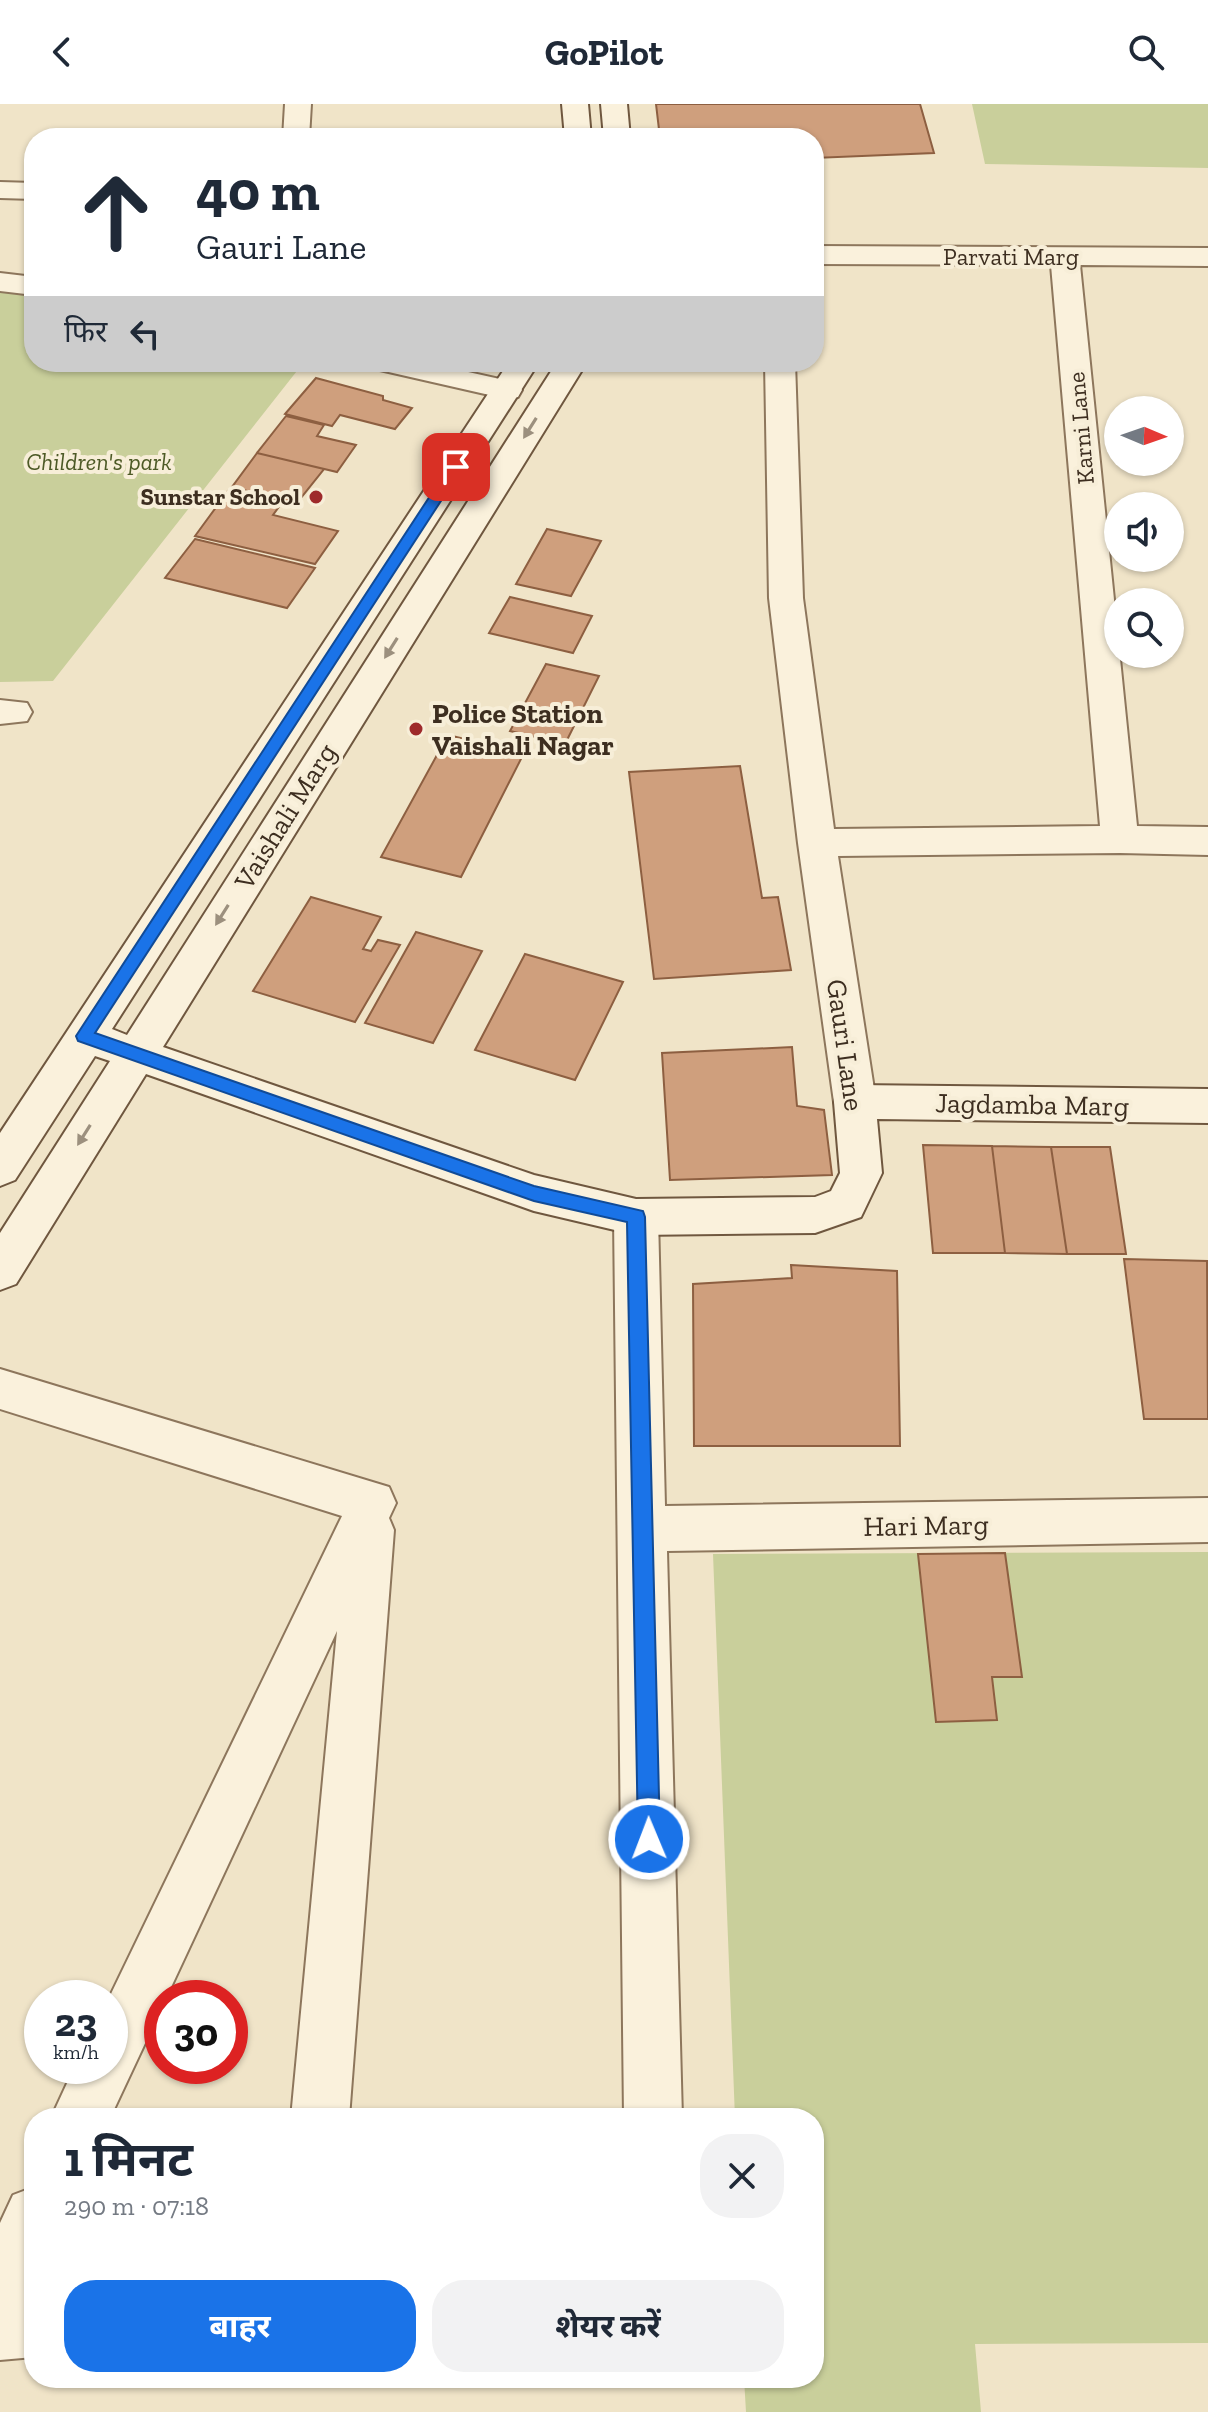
<!DOCTYPE html>
<html lang="hi">
<meta charset="utf-8">
<style>
body{margin:0;font-family:"Zilla Slab","Noto Sans Devanagari",serif;background:#f2f2f3;color:#1f2937;height:100vh;display:flex;flex-direction:column;font-size:30px;white-space:nowrap}
*{box-sizing:border-box;margin:0}
p{font-size:26px;color:#747a83}
.icon{flex:none;width:44px;height:44px;fill:none;stroke:currentColor;stroke-width:2;stroke-linecap:round;stroke-linejoin:round}
.map{position:relative;flex:1;overflow:hidden}
.panel{position:absolute;left:24px;top:2004px;width:800px;height:280px;display:flex;flex-direction:column;background:#fff;border-radius:32px;box-shadow:0 2px 6px #0004}
.panel>*{flex:none}
.hud{position:absolute;left:24px;top:24px;width:800px;height:244px;border-radius:32px;box-shadow:0 2px 6px #0004;background:#fff;color:#1f2937;overflow:hidden}
.needle{width:52px;rotate:92deg}
.tools{position:absolute;left:1104px;top:292px;display:grid;gap:16px}
.tools a{display:grid;place-items:center;width:80px;height:80px;border-radius:50%;background:#fff;box-shadow:0 2px 6px #0004;font-size:40px}
.speed{position:absolute;left:24px;top:1876px;display:flex;gap:16px;font-size:40px;font-weight:700;text-align:center}
.speed>*{display:grid;place-content:center;width:104px;height:104px;border-radius:50%;background:#fff;box-shadow:0 2px 6px #0004;line-height:1}
.speed small{font-size:20px;font-weight:400}
.speed .limit{border:12px solid #d22;background:#fff;color:#111}
.pin{position:absolute;display:grid;place-items:center;width:68px;height:68px;color:#fff;margin:-34px;border-radius:16px;box-shadow:0 4px 12px #0006}
.me{position:absolute;width:88px;margin:-44px;rotate:359deg;stroke-linejoin:round;filter:drop-shadow(0 0 6px #0008)}
.turn{display:flex;align-items:center;gap:28px;height:168px;padding:0 40px;font-size:36px}
.turn .icon{width:104px;height:104px;stroke-width:2.5}
.turn b{display:block;font-size:56px;line-height:68px}
.then{display:flex;align-items:center;height:76px;padding:0 40px;background:#0003;gap:16px;font-size:30px}
.round{display:grid;place-items:center;flex:none;width:84px;height:84px;border-radius:32px;background:#f2f2f3}
.summary{display:flex;align-items:center;justify-content:space-between;height:136px;padding:0 40px}
h1{font-size:48px;font-weight:700;line-height:60px}
.primary-button{display:flex;gap:16px;margin-top:auto;padding:16px 40px}
.primary-button a{flex:1;height:92px;border-radius:32px;background:#1a73e8;color:#fff;font-size:32px;font-weight:700;line-height:92px;text-align:center}
.primary-button a+a{background:#f2f2f3;color:#1f2937}
header{display:flex;justify-content:space-between;align-items:center;height:104px;padding:0 40px;background:#fff;font-size:36px;font-weight:700}
.map>svg:first-child{display:block}
</style>
<header><svg class="icon" aria-label="back" viewBox="0 0 24 24"><path d="M15 5l-7 7 7 7"/></svg>GoPilot<svg class="icon" aria-label="search" viewBox="0 0 24 24"><circle cx="10" cy="10" r="6"/><path d="M15 15l6 6"/></svg></header>
<div class="map">
<svg width="1208" height="2308" viewBox="0 0 1208 2308">
<rect width="100%" height="100%" fill="#f0e4c8"/>
<path fill="#c9cf9b" d="M972 0H1208V64L985 60Z
M0 185 34 186V258H304L53 577 0 578Z
M1208 1448V2239L975 2240 981 2308H746L744 2274H814V2014H735L713 1450Z"/>
<path fill="#cf9f7d" stroke="#8d5f41" stroke-width="2" d="M656 0H920L934 49 814 54V34H660Z
M316 274 383 292V296L412 304 395 325 340 311 332 322 285 310Z
M286 312 324 321 317 332 356 341 337 368 257 349Z
M257 349 324 365 296 400 232 383Z
M228 387 281 400 273 411 338 427 315 460 195 432Z
M547 425 601 437 571 492 516 480Z
M195 435 315 464 287 504 165 474Z
M510 493 592 512 573 549 489 529Z
M546 560 599 572 565 640 510 627Z
M448 631 524 649 461 773 381 753Z
M740 662 762 794 778 793 791 866 654 875 629 668Z
M311 793 381 813 363 845 371 847 378 836 400 841 355 918 253 887Z
M416 828 482 847 433 939 365 919Z
M525 850 623 878 575 976 475 946Z
M792 943 797 1002 824 1006 832 1071 670 1076 662 949Z
M923 1041 992 1042 1005 1149H933Z
M992 1042 1051 1043 1067 1150 1005 1149Z
M1051 1043H1110L1126 1150H1067Z
M1124 1155 1207 1157 1208 1315H1144Z
M791 1161 897 1167 900 1342H694L693 1180 792 1174Z
M1005 1449 1022 1573H992L997 1616 936 1618 918 1450Z"/>
<g fill="none" stroke-linecap="round" stroke-linejoin="round">
<defs>
<path id="street" d="M285 0H311L309 34H283Z
M0 78 34 79V95L0 94Z
M814 142 1208 144V162L1080 161 1137 722 1208 723V751L1120 749 838 752 876 998 870 1010 855 1015 840 1010 834 998 798 739 769 494 765 258H795L803 494 834 725 1100 722 1051 161 814 160Z
M0 169 34 173V191L0 187Z
M367 258H423L518 279 522 286 518 293 507 295 371 264Z
M0 596 27 599 32 608 27 617 0 620Z
M636 1095 651 1100 658 1113 665 1402 1208 1394V1438L667 1447 682 2014H624L614 1113 621 1100Z
M0 1265 389 1383 396 1399 389 1414 394 1426 349 2014H291L337 1527 166 1894H162V1903L110 2014H51L75 1962H110L109 1894 342 1412 0 1305Z
M34 2083V2177L26 2194 34 2193V2253L0 2256V2119L13 2091Z"/>
<path id="secondary" d="M562 0H588L591 34H565Z
M601 0H627L630 34H604Z
M509 258H539L112 925 127 931 557 258H587L163 943 534 1071 636 1095 815 1093 831 1087 840 1069 834 998 840 986 855 981 1208 985V1019L877 1015 882 1069 861 1113 815 1129 636 1131 534 1107 146 970 16 1180 0 1186V1129L110 957 95 952 15 1076 0 1082V1029Z"/>
</defs>
<use href="#street" stroke="#8d765c" stroke-width="4"/>
<use href="#secondary" stroke="#6f573f" stroke-width="4"/>
<use href="#street" fill="#faf1dc" fill-rule="evenodd"/>
<use href="#secondary" fill="#faf1dc" fill-rule="evenodd"/>
</g>
<defs><path id="oneway-solid" d="M-6-.8H1V-3.2L6.5 0L1 3.2V.8H-6Z" transform="scale(2)"/></defs>
<g fill="#9c907e">
<use href="#oneway-solid" transform="translate(530 324) rotate(122)"/>
<use href="#oneway-solid" transform="translate(391 544) rotate(122)"/>
<use href="#oneway-solid" transform="translate(222 811) rotate(122)"/>
<use href="#oneway-solid" transform="translate(84 1031) rotate(122)"/>
</g>
<path fill="#1a73e8" stroke="#114b97" stroke-width="2" d="M456 359 463 363 95 929 534 1082 643 1107 645 1113 660 1735 657 1743 649 1746 641 1743 638 1735 627 1118 534 1097 78 937 76 932 449 363Z"/>
<g fill="#9e2a2b" stroke="#f7eed8" stroke-width="3">
<circle cx="316" cy="393" r="8"/>
<circle cx="416" cy="625" r="8"/>
</g>
<g text-anchor="middle" stroke-width="8" stroke-linejoin="round" paint-order="stroke">
<g font-size="24" fill="#3d2e20" stroke="#f7eed8">
<text x="1011" y="161">Parvati Marg</text>
<text transform="translate(1081 324) rotate(-95)" y="8">Karni Lane</text>
</g>
<g font-size="24" font-style="italic" fill="#4d5a26" stroke="#f7eed8">
<text x="99" y="366">Children's park</text>
</g>
<g font-size="24" font-weight="bold" fill="#3d2e20" stroke="#f7eed8" text-anchor="end">
<text x="300" y="401">Sunstar School</text>
</g>
<g font-size="28" font-weight="bold" fill="#3d2e20" stroke="#f7eed8" text-anchor="start">
<text x="432" y="619">Police Station<tspan x="432" dy="32">Vaishali Nagar</tspan></text>
</g>
<g font-size="28" fill="#3d2e20" stroke="#f7eed8">
<text transform="translate(285 712) rotate(-58)" y="10">Vaishali Marg</text>
<text transform="translate(846 941) rotate(82)" y="10">Gauri Lane</text>
<text transform="translate(1032 1000) rotate(1)" y="10">Jagdamba Marg</text>
<text transform="translate(926 1421) rotate(-1)" y="10">Hari Marg</text>
</g>
</g>
</svg>
<div class="tools">
<a><svg class="needle" viewBox="-14 -14 28 28"><path d="M0-13l5 13h-10z" fill="#e53935"/><path d="M0 13l5-13h-10z" fill="#747a83"/></svg></a>
<a><svg class="icon" aria-label="sound" viewBox="0 0 24 24"><path d="M4 9h4l5-4v14l-5-4H4zM17 9q2 3 0 6"/></svg></a>
<a><svg class="icon" aria-label="search" viewBox="0 0 24 24"><circle cx="10" cy="10" r="6"/><path d="M15 15l6 6"/></svg></a>
</div>
<div class="speed"><div>23<small>km/h</small></div><div class="limit">30</div></div>
<div class="pin" style="left:456px;top:363px;background:#d93025"><svg class="icon" aria-label="arrive" viewBox="0 0 24 24"><path d="M6 21V4h12l-3 4 3 4H6"/></svg></div>
<svg class="me" style="left:649px;top:1735px" viewBox="-20 -20 40 40"><circle r="17" fill="#1a73e8" stroke="#fff" stroke-width="3"/><path d="M0-11L8 9 0 5-8 9z" fill="#fff"/></svg>
<div class="hud">
<div class="turn"><svg class="icon" aria-label="ahead" viewBox="0 0 24 24"><path d="M12 20V5M6 11l6-6 6 6"/></svg><div><b>40 m</b>Gauri Lane</div></div>
<div class="then">फिर<svg class="icon" aria-label="left" viewBox="0 0 24 24"><path d="M17 20v-9H6M10 6l-5 5 5 5"/></svg></div>
</div>
<section class="panel">
<div class="summary"><div><h1>1 मिनट</h1><p>290 m · 07:18</p></div><a class="round"><svg class="icon" aria-label="close" viewBox="0 0 24 24"><path d="M6 6l12 12M18 6L6 18"/></svg></a></div>
<div class="primary-button"><a>बाहर</a><a>शेयर करें</a></div>
</section>
</div>
